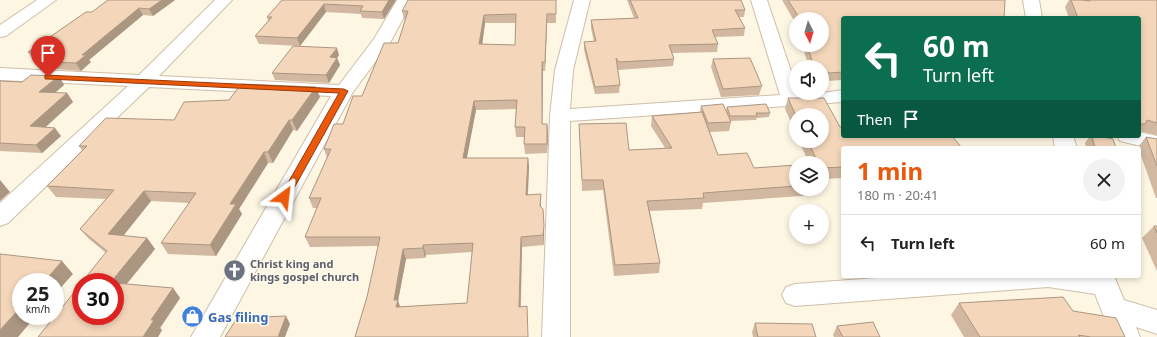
<!DOCTYPE html>
<meta charset="utf-8">
<style>
body{margin:0;font-family:"Noto Sans",sans-serif;background:#f2f2f2;color:#222;height:100vh;display:flex;flex-direction:column;font-size:15px;white-space:nowrap}
*{box-sizing:border-box;margin:0}
p{font-size:13px;color:#767676}
.icon{flex:none;width:22px;height:22px;fill:none;stroke:currentColor;stroke-width:2;stroke-linecap:round;stroke-linejoin:round}
.map{position:relative;flex:1;overflow:hidden}
.side{position:absolute;left:841px;top:146px;width:300px;height:132px;display:flex;flex-direction:column;background:#fff;border-radius:4px;box-shadow:0 2px 6px #0003}
.side>*{flex:none}
.banner{position:absolute;left:841px;top:16px;width:300px;height:122px;border-radius:4px;box-shadow:0 2px 6px #0003;background:#0b6e4f;color:#fff;overflow:hidden}
.needle{width:26px;rotate:175deg}
.controls{position:absolute;left:789px;top:12px;display:grid;gap:8px}
.controls a{display:grid;place-items:center;width:40px;height:40px;border-radius:50%;background:#fff;box-shadow:0 2px 6px #0003;font-size:20px}
.speed{position:absolute;left:12px;top:273px;display:flex;gap:8px;font-size:20px;font-weight:700;text-align:center}
.speed>*{display:grid;place-content:center;width:52px;height:52px;border-radius:50%;background:#fff;box-shadow:0 2px 6px #0003;line-height:1}
.speed small{font-size:10px;font-weight:400}
.speed .limit{border:6px solid #d22;background:#fff;color:#111}
.pin{position:absolute;display:grid;place-items:center;width:34px;height:34px;color:#fff;margin:-41px -17px;border-radius:50% 50% 50% 0;rotate:-45deg;box-shadow:0 0 4px #0007}
.pin .icon{rotate:45deg}
.me{position:absolute;width:44px;margin:-22px;rotate:30deg;stroke-linejoin:round;filter:drop-shadow(0 0 3px #0008)}
.turn{display:flex;align-items:center;gap:14px;height:84px;padding:0 16px;font-size:18px}
.turn .icon{width:52px;height:52px;stroke-width:2.5}
.turn b{display:block;font-size:28px;line-height:34px}
.then{display:flex;align-items:center;height:38px;padding:0 16px;background:#0003;gap:8px;font-size:15px}
.round{display:grid;place-items:center;flex:none;width:42px;height:42px;border-radius:21px;background:#f2f2f2}
.overview{display:flex;align-items:center;justify-content:space-between;height:68px;padding:0 16px}
h1{font-size:24px;font-weight:700;line-height:30px;color:#ea580c}
ul{padding:0;list-style:none}
li{display:flex;align-items:center;gap:12px;height:56px;padding:0 16px;border-top:1px solid #e0e0e0}
li div{flex:1}
li b{display:block;font-size:15px}
li em{font-style:normal}
.map>svg:first-child{display:block}
</style>
<div class="map">
<svg width="1157" height="337" viewBox="0 0 1157 337">
<rect width="100%" height="100%" fill="#fdf6e3"/>
<g fill="none" stroke-linecap="round" stroke-linejoin="round">
<defs>
<path id="minor" d="M37 0H56L6 36 0 37V25Z
M215 0H232L159 76 339 85 374 39 397 0H413L391 41 353 92 220 337H191L331 96 149 87 8 223 0 226V203L128 86 0 80V68L139 75Z
M574 0H590L573 70 570 109 780 95 751 0H767L796 86V93H822L843 90V102L570 121V337H542L550 116 555 70Z
M1023 0H1039L1042 18H1026Z
M1139 132 1157 136V150L1120 141 1117 136H1139Z
M1053 136H1073L1077 148H1055Z
M904 276H1114L1124 300 1157 310V334L1136 327 1140 337H1112L1095 294 1048 287 795 306 786 303 782 295 786 287 795 284Z"/>
</defs>
<use href="#minor" stroke="#cfbea9" stroke-width="2"/>
<use href="#minor" fill="#fff" fill-rule="evenodd"/>
</g>
<path fill="#d2b8a0" fill-rule="evenodd" d="M108 0H175L153 16 143 15 89 60 91 62 81 71 55 69 49 62 51 60 33 59 28 52 92 12Z
M282 0H396L384 19 362 18 361 14 326 12 300 46 259 44 255 36 268 21 267 17Z
M556 0V23H547L545 71H543L542 124H547L548 133 547 153 525 154 524 144V137H516L515 127 516 109 476 110 466 158H528L529 167 528 195 541 204V207L544 236V245L522 247 521 307 527 306V316L355 337 367 297 378 246 310 247 305 237 317 208H313L309 198 327 158 324 149 343 124 398 43 405 19H404L402 11ZM485 23H516L515 45 482 44ZM472 252 467 303 400 307 398 301 406 259 425 258 426 255Z
M627 0H741L745 10 744 17H739L745 28 744 36 715 37 718 44 717 52 672 53 674 59 673 66 618 70V69L620 85 619 93 595 94 584 50V42H594L591 28V20L634 18Z
M782 0H1005L843 18V74L841 80 828 81 822 80V67H809L802 45H822V19H796V24Z
M1069 0H1157V135L1140 131 1139 133V18H1069L1065 7Z
M339 55 337 58 340 65 329 83 275 80 272 73Z
M713 59 762 86 759 95 721 97 711 67Z
M59 76 64 85 55 93H67L73 102 45 127 61 136 42 153 0 151V81L22 82Z
M320 97 297 131 293 130 273 163H268L239 209 242 214 216 256 168 254 161 243 189 203 151 201 123 236 147 238 155 249 127 284 173 288 180 298 160 328 162 330 158 337 106 253 89 239 80 229 106 199 56 197 47 186 82 150 79 146 174 120Z
M788 98 843 148V178L822 179V163H809L799 141H822L796 115V133L785 109Z
M701 106 726 111 727 107 770 113 769 117 757 118 756 120 730 121 731 122 729 131 710 132 718 155 754 168 796 165V189H817L815 195 703 203 702 209 650 211 660 263 659 273 614 276 603 190 582 191 579 124 629 150 665 148 651 126 652 116 700 112Z
M1090 136H1099L1116 148H1086L1085 143Z
M1146 137 1157 139V198H1156L1139 150V148L1138 147Z
M1154 226H1157V271L1142 238Z
M959 303 1073 311 1125 337H964L951 315Z
M755 323 816 337H753L752 332Z
M837 326 880 337H834L833 335Z"/>
<path fill="#ab9682" d="M162 0H175L153 16 149 9Z
M389 0H396L384 19 382 12Z
M324 4 326 12 300 46 297 38Z
M139 8 143 15 89 60 91 62 81 71 76 63 82 55Z
M547 14V23L545 71V62Z
M484 15 485 23 481 54 479 44Z
M337 48 339 55 337 58 340 65 329 83 326 75 330 57Z
M542 62 543 71 542 134Z
M59 76 64 85 46 100 39 92Z
M316 87 320 97 297 131 292 120Z
M67 93 73 102 37 135 30 126Z
M474 101 476 110 465 168 463 158Z
M289 120 293 130 273 163 268 152Z
M547 124 548 133 547 153Z
M55 128 61 136 42 153 36 145Z
M264 152 268 163 239 209 242 214 216 256 210 245 230 204Z
M528 158 529 167 527 205 526 195Z
M0 180 10 192 0 201Z
M144 191 151 201 116 245 108 234Z
M541 194V204L540 215V206Z
M544 226V245L543 235Z
M521 237 522 247 520 317 519 307Z
M147 238 155 249 119 293 115 288V282H111Z
M423 245 426 255 425 258 423 248Z
M403 249 406 259 398 301 401 309 399 317 394 300Z
M62 261 73 274 55 294V282H44Z
M173 288 180 298 160 328 162 330 158 337H143L151 320Z
M21 307V316H36L18 337H0V330Z
M286 316 290 324 285 337H278Z"/>
<path fill="#f4d6ba" stroke="#ab9682" fill-rule="evenodd" d="M108 0H162L149 9 139 8 82 55H86L76 63 49 62 60 53 28 52 86 12H92Z
M282 0H389L382 12 360 11 363 6 324 4 297 38 255 36 272 17H267Z
M408 0H556V14H547L545 62H542V124H547V144H524L525 127H515L517 100 474 101 463 158H528L526 195 541 194 540 206 543 209 544 226 543 235 521 237 519 307 527 306 528 337H355L367 297 380 237H305L321 198H309L331 149H324L334 124H343L353 96H362L384 43H398L408 11H402ZM516 14 515 45 479 44 484 15ZM473 243 467 303 396 307 398 300H394L403 249 423 248V245Z
M630 0H741L745 10H735L745 28 712 30 718 44 669 45 674 59 619 62 616 58 620 85 595 87 584 42 596 41 591 20 638 18Z
M788 0H1005L1004 18H843V65H841L843 70V72L830 73 822 71V67H814L807 45H822V19H800Z
M1071 0H1081L1090 1 1089 0H1157V123L1147 120 1145 124H1141L1140 120H1139V18H1078Z
M293 46 337 48 330 57 337 58 326 75 272 73Z
M750 58 762 86 723 89 713 59Z
M31 75 59 76 39 92 67 93 30 126 55 128 36 145 0 143V81L22 82Z
M241 84 316 87 292 120H289L268 152H264L230 204H236L210 245 161 243 196 193 144 191 108 234 147 238 111 282H82L107 251 80 229 114 190 47 186 87 146H79L106 118 174 120 184 102 229 100Z
M788 98H824L840 127H843V136H952L962 148H843V167L822 168V163H818L808 141H822V115H796V116Z
M723 104 731 122 708 123 701 106Z
M766 104 770 113H756L757 116H730L727 107Z
M702 112 718 155 747 153 754 168 796 165V186L703 193 704 198 647 201 660 263 615 265 603 180H582L579 124 626 123 629 150 672 148 652 116Z
M1092 136H1099L1113 139 1116 148H1095Z
M1146 137 1157 139V166Z
M1154 226H1157V233Z
M0 254 62 261 44 282H21V307L0 330Z
M115 283 173 288 151 320H154L143 337H38L81 284V316H115Z
M1063 297 1073 311 1116 318 1125 337H1091L1078 335 1080 337H980L959 303Z
M286 316 278 337H225L237 318Z
M873 322 880 337H843L837 326Z
M755 323 812 324 816 337H758Z"/>
<path fill="#ea580c" stroke="#983908" d="M45 75 344 89 348 91 288 199 284 200 280 197 339 93 48 79H45Z"/>
<defs>
<symbol id="church-disc" viewBox="-11 -11 22 22"><circle r="9.5" fill="#6b7280" stroke="#fff9eb"/><path d="M-1.2-6h2.4v3.5h3.3v2.4h-3.3V6h-2.4V-.1h-3.3v-2.4h3.3Z" fill="#fff"/></symbol>
<symbol id="shop-disc" viewBox="-11 -11 22 22"><circle r="9.5" fill="#3f7fe0" stroke="#fff9eb"/><path d="M-5-2.5h2.3a2.7 3.5 0 0 1 5.4 0H5L5.5 6h-11ZM-1.5-2.5h3a1.5 2.3 0 0 0-3 0Z" fill="#fff"/></symbol>
</defs>
<g fill-rule="evenodd">
<use href="#church-disc" x="222" y="258" width="25" height="25"/>
<use href="#shop-disc" x="180" y="304" width="25" height="25"/>
</g>
<g text-anchor="middle" stroke-width="3" stroke-linejoin="round" paint-order="stroke">
<g font-size="11" font-weight="bold" fill="#5b616d" stroke="#fff9eb" text-anchor="start">
<text x="250" y="268">Christ king and<tspan x="250" dy="13">kings gospel church</tspan></text>
</g>
<g font-size="13" font-weight="bold" fill="#366cbe" stroke="#fff9eb" text-anchor="start">
<text x="208" y="322">Gas filing</text>
</g>
</g>
</svg>
<div class="controls">
<a><svg class="needle" viewBox="-14 -14 28 28"><path d="M0-13l5 13h-10z" fill="#e53935"/><path d="M0 13l5-13h-10z" fill="#767676"/></svg></a>
<a><svg class="icon" aria-label="sound" viewBox="0 0 24 24"><path d="M4 9h4l5-4v14l-5-4H4zM17 9q2 3 0 6"/></svg></a>
<a><svg class="icon" aria-label="search" viewBox="0 0 24 24"><circle cx="10" cy="10" r="6"/><path d="M15 15l6 6"/></svg></a>
<a><svg class="icon" aria-label="layers" viewBox="0 0 24 24"><path d="M12 4l9 5-9 5-9-5zM3 14l9 5 9-5"/></svg></a>
<a>+</a>
</div>
<div class="speed"><div>25<small>km/h</small></div><div class="limit">30</div></div>
<div class="pin" style="left:48px;top:77px;background:#d93025"><svg class="icon" aria-label="arrive" viewBox="0 0 24 24"><path d="M6 21V4h12l-3 4 3 4H6"/></svg></div>
<svg class="me" style="left:284px;top:197px" viewBox="-20 -20 40 40"><path d="M0-17L14 15 0 8-14 15z" fill="#ea580c" stroke="#fff" stroke-width="4"/></svg>
<div class="banner">
<div class="turn"><svg class="icon" aria-label="left" viewBox="0 0 24 24"><path d="M17 20v-9H6M10 6l-5 5 5 5"/></svg><div><b>60 m</b>Turn left</div></div>
<div class="then">Then<svg class="icon" aria-label="arrive" viewBox="0 0 24 24"><path d="M6 21V4h12l-3 4 3 4H6"/></svg></div>
</div>
<section class="side">
<div class="overview"><div><h1>1 min</h1><p>180 m · 20:41</p></div><a class="round"><svg class="icon" aria-label="close" viewBox="0 0 24 24"><path d="M6 6l12 12M18 6L6 18"/></svg></a></div>
<ul>
<li><svg class="icon" aria-label="left" viewBox="0 0 24 24"><path d="M17 20v-9H6M10 6l-5 5 5 5"/></svg><div><b>Turn left</b></div><em>60 m</em></li>
</ul>
</section>
</div>
